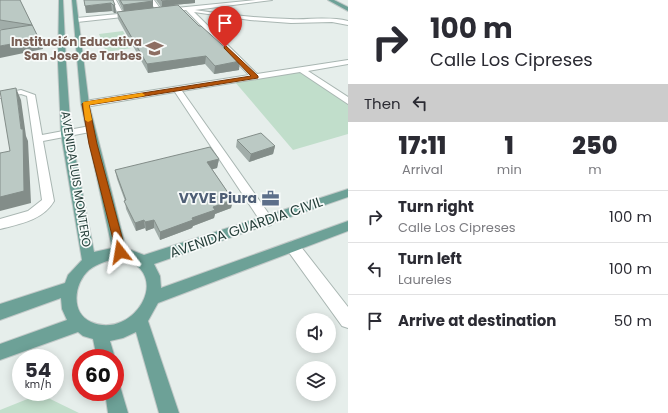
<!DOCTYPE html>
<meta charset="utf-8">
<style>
body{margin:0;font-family:Poppins,sans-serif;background:#f7f7f7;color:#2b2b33;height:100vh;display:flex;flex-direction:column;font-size:15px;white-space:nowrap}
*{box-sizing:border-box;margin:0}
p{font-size:13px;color:#7c7c81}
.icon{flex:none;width:22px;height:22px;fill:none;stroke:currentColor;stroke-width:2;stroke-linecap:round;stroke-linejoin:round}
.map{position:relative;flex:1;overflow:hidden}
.drawer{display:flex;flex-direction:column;background:#fff;width:320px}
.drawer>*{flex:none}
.hud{background:#fff;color:#2b2b33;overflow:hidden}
.buttons{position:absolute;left:296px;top:313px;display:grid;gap:8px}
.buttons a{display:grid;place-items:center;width:40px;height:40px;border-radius:50%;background:#fff;box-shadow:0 2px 10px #0003;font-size:20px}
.speed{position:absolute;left:12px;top:349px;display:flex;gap:8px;font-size:20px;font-weight:700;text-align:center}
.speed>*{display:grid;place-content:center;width:52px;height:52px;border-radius:50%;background:#fff;box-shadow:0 2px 10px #0003;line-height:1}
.speed small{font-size:10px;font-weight:400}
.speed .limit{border:6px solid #d22;background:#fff;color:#111}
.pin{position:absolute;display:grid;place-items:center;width:34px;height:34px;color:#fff;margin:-41px -17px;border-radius:50% 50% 50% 0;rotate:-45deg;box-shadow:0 0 4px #0007}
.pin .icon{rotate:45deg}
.me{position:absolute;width:44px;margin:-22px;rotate:346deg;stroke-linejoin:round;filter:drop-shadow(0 0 3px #0008)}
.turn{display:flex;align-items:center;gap:14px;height:84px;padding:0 16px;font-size:18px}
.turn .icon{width:52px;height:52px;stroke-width:2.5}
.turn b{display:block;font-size:28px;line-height:34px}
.then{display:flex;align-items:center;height:38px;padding:0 16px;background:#0003;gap:8px;font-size:15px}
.eta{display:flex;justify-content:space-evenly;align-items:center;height:68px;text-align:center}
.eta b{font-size:24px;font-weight:800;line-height:28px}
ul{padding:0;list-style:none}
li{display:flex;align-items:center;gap:12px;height:52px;padding:0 16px;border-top:1px solid #e1e1e2}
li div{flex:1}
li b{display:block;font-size:15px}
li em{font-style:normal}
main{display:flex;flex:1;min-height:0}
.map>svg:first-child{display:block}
</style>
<main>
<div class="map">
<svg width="348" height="413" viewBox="0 0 348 413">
<rect width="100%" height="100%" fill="#e6eeeb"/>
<path fill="#c1decb" d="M123 31 132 48 106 52 99 34Z
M300 71 348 104V134L293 150 235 82Z
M40 394 79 413H0V410Z"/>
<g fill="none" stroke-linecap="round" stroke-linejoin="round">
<defs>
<path id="minor" d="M112 0H116L123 13 132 12 135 14 132 16 77 22 74 20 77 18 118 14Z
M149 0H154L162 11 161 12H157Z
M256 0H272L195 10C226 15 258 18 290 19 309 20 329 16 348 21V25L332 22 291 23 250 20 194 12 257 74 348 60V64L308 71 348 97V104L300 72 182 91 271 217 273 221 271 225 267 226 263 225 175 92 85 107 81 104 85 101 249 75 186 10 166 13 163 11 166 9Z
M21 90 35 95 42 135 90 126 95 129 90 132 43 141 54 201C43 220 20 224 0 229V219L28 211 42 200 27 96 21 94 0 98V94Z
M293 241 298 243 348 307V328L342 326 288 251 286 247 288 243Z"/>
<path id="major" d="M59 0H63L66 63 71 134 94 252 112 248 81 104 72 0H76L89 104 126 248 144 255 348 189V197L154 264 160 276 161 288 348 221V231L158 303 148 321 179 413H159L136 332 123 338 110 341 115 358H97L93 339 83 336 78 332 0 360V344L67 320 62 309 61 298 0 320V304L65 283 68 275 82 260 61 134 58 63ZM120 258C176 272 133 341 91 322 70 313 74 283 89 270 98 263 109 260 120 258Z
M328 0H334L348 7V11Z
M115 383 120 386 128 413H108L105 392H115Z"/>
</defs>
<use href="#minor" stroke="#a9b6b2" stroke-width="2"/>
<use href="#major" stroke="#c2c9c8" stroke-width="2"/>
<use href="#minor" fill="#fff" fill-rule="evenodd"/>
<use href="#major" fill="#6da197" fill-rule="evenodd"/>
</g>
<path fill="#a1ada9" d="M0 0H20L39 39 43 49 3 30 0 29Z
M113 0 116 13H114L112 11 86 13Z
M118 0H152L153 1V8L161 7 156 0H195V3L173 5V6L239 70 214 74 205 64 148 73 118 19 117 12 123 11Z
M237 140 275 146 273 154 249 162 236 147Z
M219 159 217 168 212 169 233 200 231 208 215 214 214 218 193 226 192 228 160 240 154 228 146 231 145 228 136 231 126 209 125 201 117 179 115 170Z"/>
<path fill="#838d89" d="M171 0H195V3L173 5V7L162 8V1Z
M153 1V9L124 12 123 5Z
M111 3 112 11 86 13 85 6Z
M113 5H115L116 13H114Z
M39 39 43 49 0 58V46Z
M206 56 205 64 148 73 147 64Z
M240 61 239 70 214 74 215 66Z
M16 88 21 100 26 136 28 141 31 203 0 211V197L21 129Z
M275 146 273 154 249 162 251 154Z
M219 159 217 168 206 171 207 162Z
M233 200 231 208 215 214 214 218 193 226 192 228 160 240V232L192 218 213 207Z
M144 220 145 228 136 231 135 223Z
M154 220V228L146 231 145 222Z"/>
<path fill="#bbc9c4" stroke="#838d89" d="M0 0H20L39 39 0 46V30L32 25 0 20Z
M84 0H113L115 5H113L111 3 85 6Z
M120 0H152L153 1 123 5Z
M161 0H172L162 1Z
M178 5 199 26H201L240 61 215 66 206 56 147 64 117 12Z
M16 88 21 129H23L24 191 0 197V153L10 151 0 91Z
M261 133 275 146 251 154 237 140Z
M210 147 219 159 207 162 233 200 213 207 215 210 192 218 193 220 160 232 154 220 145 222 144 220 135 223 124 201 126 200 115 170Z"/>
<path fill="#b45309" stroke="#753606" d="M225 45 258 76V78L89 105 97 144 126 252 124 255 120 257 117 255 89 144 82 104 85 102 251 76 224 48Z"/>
<path fill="#f59e0b" d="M142 93 145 95 144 96 89 105 92 120 88 122 85 120 83 102Z"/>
<defs>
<symbol id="school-bare" viewBox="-9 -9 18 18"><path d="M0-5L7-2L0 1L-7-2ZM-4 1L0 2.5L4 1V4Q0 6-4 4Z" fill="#8d6e63" stroke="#f7faf9" stroke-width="2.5" paint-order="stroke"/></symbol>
<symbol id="office-bare" viewBox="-9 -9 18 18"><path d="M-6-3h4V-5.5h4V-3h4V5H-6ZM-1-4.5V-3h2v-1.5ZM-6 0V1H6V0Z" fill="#5c6f8a" stroke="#f7faf9" stroke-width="2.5" paint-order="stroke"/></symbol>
</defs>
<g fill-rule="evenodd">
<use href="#school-bare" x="142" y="36" width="25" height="25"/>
<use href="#office-bare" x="258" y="186" width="25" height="25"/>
</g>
<g text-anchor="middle" stroke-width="3.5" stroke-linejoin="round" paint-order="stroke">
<g font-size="12" font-weight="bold" fill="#785e54" stroke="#f7faf9" text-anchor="end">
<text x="142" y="46">Institución Educativa<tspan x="142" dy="14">San Jose de Tarbes</tspan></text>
</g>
<g font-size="12" fill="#263f3a" stroke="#f7faf9">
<text transform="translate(76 179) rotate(81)" y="4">AVENIDA LUIS MONTERO</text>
</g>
<g font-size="14" font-weight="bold" fill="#4e5e75" stroke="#f7faf9" text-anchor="end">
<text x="257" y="203">VYVE Piura</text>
</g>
<g font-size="14" fill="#263f3a" stroke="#f7faf9">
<text transform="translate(246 227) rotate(-19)" y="5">AVENIDA GUARDIA CIVIL</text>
</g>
</g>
</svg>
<div class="buttons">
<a><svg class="icon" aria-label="sound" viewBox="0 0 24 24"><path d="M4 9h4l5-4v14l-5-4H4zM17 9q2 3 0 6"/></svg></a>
<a><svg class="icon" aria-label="layers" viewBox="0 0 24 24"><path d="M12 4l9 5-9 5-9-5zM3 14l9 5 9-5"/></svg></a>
</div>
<div class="speed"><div>54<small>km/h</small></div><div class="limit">60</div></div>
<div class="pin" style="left:225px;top:47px;background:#d93025"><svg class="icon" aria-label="arrive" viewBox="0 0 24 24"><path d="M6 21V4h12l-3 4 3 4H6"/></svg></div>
<svg class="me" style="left:120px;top:252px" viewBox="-20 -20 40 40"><path d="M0-17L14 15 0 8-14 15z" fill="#b45309" stroke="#fff" stroke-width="4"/></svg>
</div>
<section class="drawer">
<div class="hud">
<div class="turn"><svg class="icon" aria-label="right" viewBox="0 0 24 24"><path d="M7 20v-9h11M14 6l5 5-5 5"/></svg><div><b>100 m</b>Calle Los Cipreses</div></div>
<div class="then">Then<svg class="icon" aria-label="left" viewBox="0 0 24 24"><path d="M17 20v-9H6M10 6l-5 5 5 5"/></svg></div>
</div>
<div class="eta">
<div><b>17:11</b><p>Arrival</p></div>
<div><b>1</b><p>min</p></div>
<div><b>250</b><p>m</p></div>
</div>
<ul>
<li><svg class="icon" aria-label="right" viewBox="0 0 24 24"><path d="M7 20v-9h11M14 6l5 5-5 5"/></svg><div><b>Turn right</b><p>Calle Los Cipreses</p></div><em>100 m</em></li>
<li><svg class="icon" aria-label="left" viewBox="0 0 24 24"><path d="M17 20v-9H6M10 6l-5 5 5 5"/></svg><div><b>Turn left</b><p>Laureles</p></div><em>100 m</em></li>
<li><svg class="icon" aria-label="arrive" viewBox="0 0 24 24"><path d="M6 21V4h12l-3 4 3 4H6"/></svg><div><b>Arrive at destination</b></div><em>50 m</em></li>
</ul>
</section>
</main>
